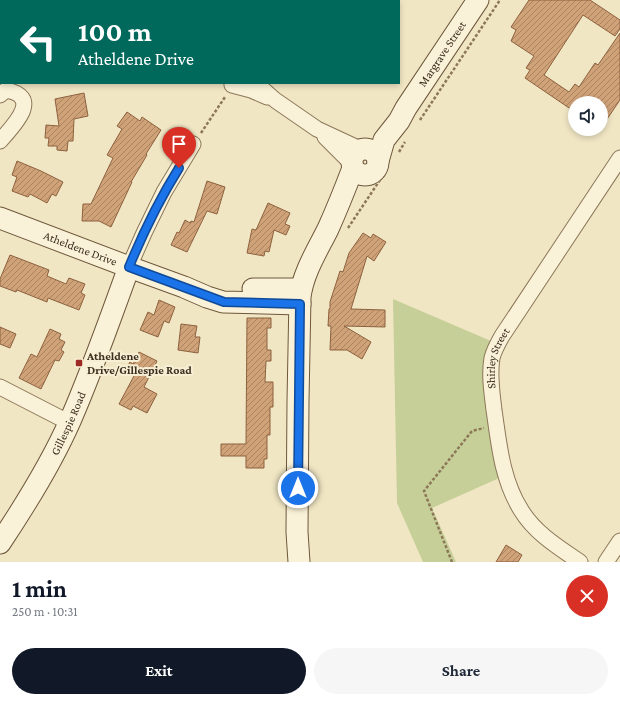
<!DOCTYPE html>
<meta charset="utf-8">
<style>
body{margin:0;font-family:"Crimson Pro",serif;background:#f6f6f7;color:#1f2937;height:100vh;display:flex;flex-direction:column;font-size:15px;white-space:nowrap}
*{box-sizing:border-box;margin:0}
p{font-size:13px;color:#747a83}
.icon{flex:none;width:22px;height:22px;fill:none;stroke:currentColor;stroke-width:2;stroke-linecap:round;stroke-linejoin:round}
.map{position:relative;height:562px;overflow:hidden}
.panel{display:flex;flex-direction:column;background:#fff;flex:1}
.panel>*{flex:none}
.hud{position:absolute;left:0px;top:0px;width:400px;height:84px;box-shadow:0 2px 6px #0003;background:#00695c;color:#fff;overflow:hidden}
.controls{position:absolute;left:568px;top:96px;display:grid;gap:8px}
.controls a{display:grid;place-items:center;width:40px;height:40px;border-radius:50%;background:#fff;box-shadow:0 2px 6px #0003;font-size:20px}
.pin{position:absolute;display:grid;place-items:center;width:34px;height:34px;color:#fff;margin:-41px -17px;border-radius:50% 50% 50% 0;rotate:-45deg;box-shadow:0 0 4px #0007}
.pin .icon{rotate:45deg}
.me{position:absolute;width:44px;margin:-22px;rotate:0deg;stroke-linejoin:round;filter:drop-shadow(0 0 3px #0008)}
.turn{display:flex;align-items:center;gap:14px;height:84px;padding:0 12px;font-size:18px}
.turn .icon{width:52px;height:52px;stroke-width:2.5}
.turn b{display:block;font-size:28px;line-height:34px}
.round{display:grid;place-items:center;flex:none;width:42px;height:42px;border-radius:21px;background:#f6f6f7}
.overview{display:flex;align-items:center;justify-content:space-between;height:68px;padding:0 12px}
h1{font-size:24px;font-weight:700;line-height:30px;color:#111827}
.action{display:flex;gap:8px;margin-top:auto;padding:8px 12px}
.action a{flex:1;height:46px;border-radius:24px;background:#111827;color:#fff;font-size:16px;font-weight:700;line-height:46px;text-align:center}
.action a+a{background:#f6f6f7;color:#1f2937}
.map>svg:first-child{display:block}
</style>
<div class="map">
<svg width="620" height="562" viewBox="0 0 620 562">
<defs>
<pattern id="building-hatch" width="6" height="6" patternUnits="userSpaceOnUse"><rect width="6" height="6" fill="#d0a278"/><path d="M-1 1l2-2M0 6l6-6M5 7l2-2" fill="none" stroke="#aa8462"/></pattern>
</defs>
<rect width="100%" height="100%" fill="#f0e6c4"/>
<path fill="#c6cf97" d="M393 299 498 344 494 352 506 475 432 508 456 562H423L397 503Z"/>
<path fill="url(#building-hatch)" stroke="#8d613e" d="M529 0H590L620 20V29L615 36 583 15 544 75 569 92 575 84 579 87 595 63 598 65 620 33V100L601 128V103H575V112L525 78 530 70 526 68 534 56 511 41 516 30 511 27Z
M84 93 88 116 74 119 73 141H68L67 151 57 150V146H48L49 138H45L46 125 59 126 55 99Z
M127 112 140 121 142 117 161 130 146 154 147 155 131 182H132L111 227 99 221H82L83 204H91L113 158 107 155 122 129 117 126Z
M17 161 41 171 63 182 56 196 52 194 47 203 30 194 28 197 12 191 17 177 12 175Z
M207 181 225 187 217 214 207 211 187 252 171 245 177 232 179 233 185 220 190 223 191 221 194 222Z
M268 203 290 213 285 224 290 226 286 235 274 230 269 252 265 251 264 256 247 253 252 229 256 230Z
M363 233 371 238 373 234 386 242 374 261 367 256 351 309 385 310V327L344 326 371 342 362 359 347 350H330L331 326H328L329 309H330V302L340 271 343 272 349 253Z
M10 255 49 270 47 276 66 284 69 278 85 284 81 293 85 295 79 310 48 298 47 302 17 290 16 292 0 286V279Z
M159 300 175 307 169 323 164 321 158 337 140 330 148 312 154 315Z
M247 318H271V328H267V350H271V361H266L265 382H273V407H270V435H267V459H264V468H246V456H221V444H246Z
M181 324 197 326 195 337H200L198 353 178 350Z
M0 327 16 334 10 348 0 344Z
M50 329 61 334 59 339 65 342 61 350 64 352 59 361 55 360 41 389 19 378 31 354 37 357Z
M139 352 157 361 144 387 157 394 147 413 133 406 131 410 119 404 134 376 125 371 130 362 133 364Z
M506 545 522 555 518 562H496Z"/>
<g fill="none" stroke-linecap="round" stroke-linejoin="round">
<defs>
<g id="street">
<path d="M123 0 125 1"/>
<path d="M256 83 275 100 317 129 360 149"/>
<path d="M232 85 251 90 267 97"/>
<path d="M0 95 6 90C43 97 13 126 0 141"/>
<path d="M325 137 352 164"/>
<path d="M129 267 144 233 164 192 193 144"/>
<path d="M0 387 70 423"/>
<path id="s1" d="M580 562C558 547 535 533 521 510 502 480 499 444 494 410 492 393 489 375 492 358 494 350 498 343 502 336L620 158"/>
<path d="M606 562 620 541"/>
</g>
<g id="secondary">
<circle cx="365" cy="162" r="13"/>
<path id="s2" d="M378 161 384 140 399 121 406 108 478 0"/>
<path id="s3" d="M0 218 129 267 184 287 207 297 223 302 300 304"/>
<path d="M253 289H301"/>
<path id="s4" d="M0 543C26 504 51 464 70 421 92 371 110 319 129 267"/>
<path d="M299 562 297 532 298 401 300 297C303 273 317 251 328 229 337 209 345 189 353 168"/>
</g>
</defs>
<use href="#street" stroke="#8c7759" stroke-width="17"/>
<use href="#secondary" stroke="#6e583c" stroke-width="23"/>
<path stroke="#8c7759" stroke-width="2.5" stroke-dasharray="3 2" stroke-linecap="butt" d="M420 120 500 0
M201 133 225 97
M399 152 405 142
M348 228 382 177
M452 562 424 491 472 431 484 428"/>
<use href="#street" stroke="#faf2d8" stroke-width="15"/>
<use href="#secondary" stroke="#faf2d8" stroke-width="21"/>
</g>
<g fill="none" stroke-linecap="round" stroke-linejoin="round">
<defs>
<path id="route" d="M179 168C159 200 143 233 129 267L224 302 300 304 298 488"/>
</defs>
<use href="#route" stroke="#114b97" stroke-width="10"/>
<use href="#route" stroke="#1a73e8" stroke-width="7"/>
</g>
<rect fill="#9e2c26" stroke="#f7efd4" stroke-width="1.5" x="75" y="359" width="8" height="8" rx="2"/>
<g text-anchor="middle" stroke-width="4" stroke-linejoin="round" paint-order="stroke">
<g font-size="12" fill="#3b2e1e" stroke="#f7efd4">
<text dy="4" stroke="none"><textPath href="#s2" startOffset="126">Margrave Street</textPath></text>
<text dy="4" stroke="none"><textPath href="#s3" startOffset="86">Atheldene Drive</textPath></text>
<text dy="4" stroke="none"><textPath href="#s1" startOffset="237">Shirley Street</textPath></text>
<text dy="4" stroke="none"><textPath href="#s4" startOffset="138">Gillespie Road</textPath></text>
</g>
<g font-size="12" font-weight="bold" fill="#3b2e1e" stroke="#f7efd4" text-anchor="start">
<text x="87" y="360">Atheldene<tspan x="87" dy="14">Drive/Gillespie Road</tspan></text>
</g>
</g>
</svg>
<div class="controls">
<a><svg class="icon" aria-label="sound" viewBox="0 0 24 24"><path d="M4 9h4l5-4v14l-5-4H4zM17 9q2 3 0 6"/></svg></a>
</div>
<div class="pin" style="left:179px;top:168px;background:#d93025"><svg class="icon" aria-label="arrive" viewBox="0 0 24 24"><path d="M6 21V4h12l-3 4 3 4H6"/></svg></div>
<svg class="me" style="left:298px;top:488px" viewBox="-20 -20 40 40"><circle r="17" fill="#1a73e8" stroke="#fff" stroke-width="3"/><path d="M0-11L8 9 0 5-8 9z" fill="#fff"/></svg>
<div class="hud">
<div class="turn"><svg class="icon" aria-label="left" viewBox="0 0 24 24"><path d="M17 20v-9H6M10 6l-5 5 5 5"/></svg><div><b>100 m</b>Atheldene Drive</div></div>
</div>
</div>
<section class="panel">
<div class="overview"><div><h1>1 min</h1><p>250 m · 10:31</p></div><a class="round" style="background:#d93025;color:#fff"><svg class="icon" aria-label="close" viewBox="0 0 24 24"><path d="M6 6l12 12M18 6L6 18"/></svg></a></div>
<div class="action"><a>Exit</a><a>Share</a></div>
</section>
